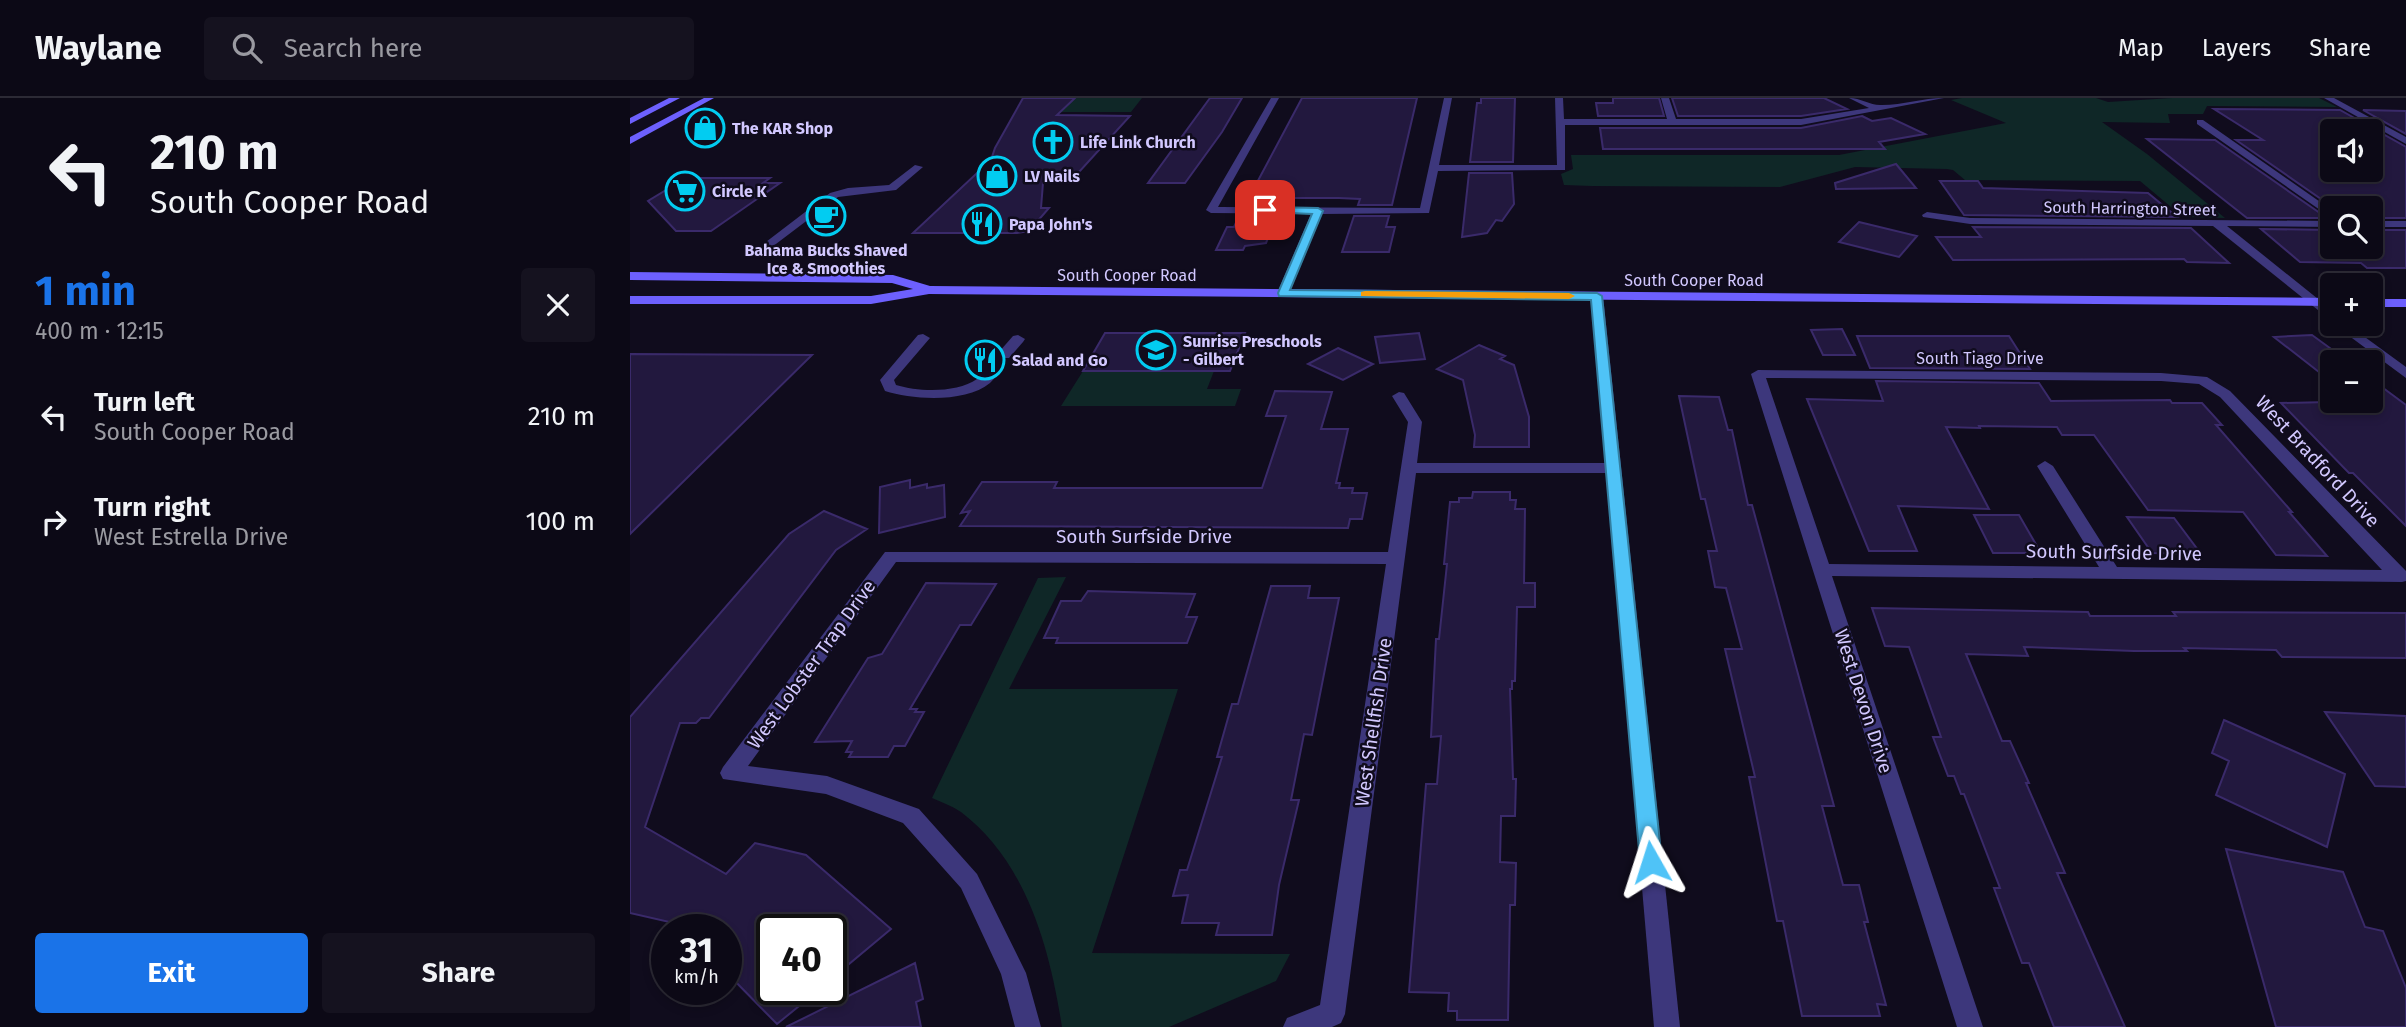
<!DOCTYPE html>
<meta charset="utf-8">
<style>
body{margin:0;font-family:"Fira Sans",sans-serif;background:#15121f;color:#f1f3f6;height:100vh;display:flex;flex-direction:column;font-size:26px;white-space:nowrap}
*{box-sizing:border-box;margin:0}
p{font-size:23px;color:#9a9aa1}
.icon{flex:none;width:38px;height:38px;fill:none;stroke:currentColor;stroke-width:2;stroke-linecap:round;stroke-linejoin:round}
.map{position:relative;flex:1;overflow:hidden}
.side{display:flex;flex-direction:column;background:#0c0916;width:630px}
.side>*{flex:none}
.top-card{background:#0c0916;color:#f1f3f6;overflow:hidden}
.buttons{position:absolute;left:1690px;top:21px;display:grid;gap:14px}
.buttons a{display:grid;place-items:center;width:63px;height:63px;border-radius:7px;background:#0c0916;box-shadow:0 4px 10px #0003,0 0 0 2px #2c2a35;font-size:35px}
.speed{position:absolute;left:21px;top:816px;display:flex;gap:14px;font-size:35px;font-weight:700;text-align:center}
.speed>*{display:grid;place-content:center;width:91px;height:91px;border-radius:50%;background:#0c0916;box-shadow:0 4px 10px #0003,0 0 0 2px #2c2a35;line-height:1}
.speed small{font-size:18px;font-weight:400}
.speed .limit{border:4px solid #111;border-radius:10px;background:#fff;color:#111}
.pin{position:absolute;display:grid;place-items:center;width:60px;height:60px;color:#fff;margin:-30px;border-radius:14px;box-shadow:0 4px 10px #0006}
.me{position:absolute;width:77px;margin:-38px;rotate:354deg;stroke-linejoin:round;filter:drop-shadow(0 0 5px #0008)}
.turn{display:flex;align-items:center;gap:24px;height:147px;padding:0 35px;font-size:32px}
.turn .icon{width:91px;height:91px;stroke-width:2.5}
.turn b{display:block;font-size:49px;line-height:60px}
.round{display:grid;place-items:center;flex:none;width:74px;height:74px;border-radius:7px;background:#15121f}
.head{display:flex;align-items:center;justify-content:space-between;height:119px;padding:0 35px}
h1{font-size:42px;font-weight:700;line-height:52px;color:#1a73e8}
.button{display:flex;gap:14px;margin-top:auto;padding:14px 35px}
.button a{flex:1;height:80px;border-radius:7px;background:#1a73e8;color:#fff;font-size:28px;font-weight:700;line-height:80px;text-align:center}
.button a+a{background:#15121f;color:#f1f3f6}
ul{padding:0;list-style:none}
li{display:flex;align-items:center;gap:21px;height:105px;padding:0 35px}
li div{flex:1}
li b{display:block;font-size:26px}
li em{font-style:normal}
header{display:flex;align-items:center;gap:42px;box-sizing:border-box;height:98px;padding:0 35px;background:#0c0916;border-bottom:2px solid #2c2a35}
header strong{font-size:33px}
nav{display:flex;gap:38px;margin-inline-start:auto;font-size:24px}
.search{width:490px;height:63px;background:#15121f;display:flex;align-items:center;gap:18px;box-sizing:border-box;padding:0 24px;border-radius:7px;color:#9a9aa1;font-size:26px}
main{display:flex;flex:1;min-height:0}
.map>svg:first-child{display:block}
</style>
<header>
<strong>Waylane</strong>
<div class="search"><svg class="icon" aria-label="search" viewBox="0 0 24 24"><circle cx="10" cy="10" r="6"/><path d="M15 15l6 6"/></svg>Search here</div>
<nav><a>Map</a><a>Layers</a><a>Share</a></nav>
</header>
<main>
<section class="side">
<div class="top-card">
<div class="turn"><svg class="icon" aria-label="left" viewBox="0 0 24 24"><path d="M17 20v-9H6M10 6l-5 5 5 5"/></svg><div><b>210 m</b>South Cooper Road</div></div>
</div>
<div class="head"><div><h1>1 min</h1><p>400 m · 12:15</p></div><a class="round"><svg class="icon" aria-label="close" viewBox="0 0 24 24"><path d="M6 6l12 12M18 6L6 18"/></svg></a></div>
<ul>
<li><svg class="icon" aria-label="left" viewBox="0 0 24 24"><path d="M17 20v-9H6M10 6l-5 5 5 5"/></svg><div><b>Turn left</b><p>South Cooper Road</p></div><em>210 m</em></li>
<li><svg class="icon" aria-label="right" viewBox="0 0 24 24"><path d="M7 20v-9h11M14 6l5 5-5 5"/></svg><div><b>Turn right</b><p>West Estrella Drive</p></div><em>100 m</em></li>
</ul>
<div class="button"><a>Exit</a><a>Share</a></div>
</section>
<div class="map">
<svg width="1776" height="929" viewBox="0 0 1776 929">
<rect width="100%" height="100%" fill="#100c1d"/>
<path fill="#0f2727" d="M446 0H512L501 14H427L437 4Z
M1332 0H1466L1478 4 1542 0H1689L1707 9 1577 8 1573 16H1538L1540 25 1472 24 1517 56 1595 120 1553 119 1510 83 1335 82 1323 72 1317 71 1225 69 1150 89 962 88 934 87 931 76 943 71 941 57H1209L1376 25 1321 2Z
M453 273H584L577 291H611L605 308H431Z
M436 479 379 591H548L462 855 660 856 646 883 539 929H432C420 852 397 764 331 714 322 708 311 704 302 700L408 480Z"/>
<path fill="#22183e" stroke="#3a2a6a" stroke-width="2" fill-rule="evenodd" d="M393 0H445L427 17 500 18 439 85H413L411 110H419L399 133 387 135H283L361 62 365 50Z
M580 0H612L592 34 555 85H518Z
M672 0H787L762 107H728L730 101 709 100H655L652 107H615Z
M851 0H885L883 64H840L847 5H851Z
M983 0H1029L1034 18H968L966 5H983Z
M1042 0H1194L1217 11 1171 18H1048Z
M1584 11 1710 12 1776 49V120H1741V110H1704L1606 42H1633ZM1703 33H1741V72H1703Z
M1733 12 1776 13V36Z
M1232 18 1242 23 1261 20 1295 36 1249 44 1255 51H973L970 30H1171Z
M1517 41 1585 42 1697 120H1617Z
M1266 66 1286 90 1206 91 1205 85Z
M839 75H882L884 106 872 123 866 122 857 135 832 139Z
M63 80H140L133 85H150L81 133H46L18 103 51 83Z
M1310 83H1348L1353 90 1518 95 1547 119 1334 117Z
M609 118H647L636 145 615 148 613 152H586L597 129H604Z
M724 118H759L756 129H765L759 154H712Z
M1229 124 1287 138 1269 159 1209 144Z
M1343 129 1561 130 1599 165 1557 164 1554 161 1323 162 1306 139H1351Z
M1631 131 1703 132V149H1741V132H1776V170H1737L1731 165 1670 164Z
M1212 231 1225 257H1193L1181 232Z
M475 235H615L600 273H453Z
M789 235 795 261 750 265 745 239Z
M1682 237 1719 264H1703V285L1644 239Z
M1227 238H1379L1400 271 1240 270Z
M849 247 875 258 870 261 884 267 899 319V349H844L845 337 833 282 807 271Z
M708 250 743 266 713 282 678 266Z
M0 256 182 257 0 436Z
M1741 281 1776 307V428L1723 375H1719L1651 305 1741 303Z
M1246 283 1409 285 1421 303 1540 302 1542 305H1572L1592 327H1586L1662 414H1659L1697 458 1646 457 1613 414 1518 412 1464 337H1432L1427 329 1349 328 1350 330 1316 329 1359 411 1268 408 1287 453H1239L1177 301 1253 303Z
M645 293 702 294 691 331H718L706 385H710L709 390H723L722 395H737L732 421H720L718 430 330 428 340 413 331 415 352 384H427L424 390H632L656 318H636Z
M1049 298 1089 299 1098 332H1102L1118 407H1122L1204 708H1192L1213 787H1229L1238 824H1234L1256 907 1247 906 1250 918H1172L1153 823H1147L1119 679H1125L1095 551H1112L1096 490 1085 489 1078 453H1087L1075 401H1071Z
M280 382V390L297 386V390L314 387 315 419 249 435 250 389Z
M843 394H880V402H886L885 411H895L894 485H905V509H887L885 583H882V591H880L883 681H886L885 718H871L870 764 886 765 885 807H880L878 922H827V913H818L819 895 779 894 796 686H807L811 638 801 639 806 541H809L817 466H814L820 404H829V400H842Z
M194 413 237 431 206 452 79 620H71L66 625H50L15 729 96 776 125 745 176 757 261 831 201 881V831H142V891H190L147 926 96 874V831H38L44 825 0 815V619L159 436Z
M1344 417H1389L1411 455H1363Z
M1497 419 1544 420 1571 456 1522 455Z
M296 485 366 486 341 527H330L280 611H287L285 614H294L275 648H264L258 659H219L222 654H216L222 643 185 644 238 560 252 556Z
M641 488H680L678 500H709L682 637 674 636 661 702H669L649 787 642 837H586L589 825H552L558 797 543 798 550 772H557L592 659H587L602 606H608Z
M458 493 565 496 556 519H567L557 545H426L428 540H414L431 503H451Z
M1242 510 1458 514 1460 518H1546L1543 514 1776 515V560L1652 559 1646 552 1554 550 1557 553H1504L1394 549 1398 558 1336 556 1372 643H1380L1399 685H1396L1435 775H1427L1495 929H1424L1399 865H1392L1364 790H1370L1334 696H1331L1324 678H1318L1303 639H1311L1279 549 1255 548Z
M1695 614 1776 618V689L1745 688Z
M1594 622 1715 676 1697 749 1586 697 1599 663 1582 655Z
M1596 751 1713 774 1735 829 1753 833 1776 890V929H1646Z
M285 865 293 901 286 904 291 929H156Z"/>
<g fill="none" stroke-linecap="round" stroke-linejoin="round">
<path fill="#3d377c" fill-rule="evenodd" d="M285 67 293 69 266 92 208 99 142 149 132 147 200 95 218 90 259 87Z
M293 236 300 240 264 282 266 287C289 294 327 295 347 281 354 277 358 270 362 264H372L374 267C370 273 365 280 360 285 336 305 283 302 255 293L250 282 288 237Z
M388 237 395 241 393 244 379 260H369V254L383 238Z"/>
<path fill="#3d377c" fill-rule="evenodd" d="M641 0H649L588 109 790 110 814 0H822L809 67H927L925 0H933L934 21H1037L1031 0H1039L1046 21H1171L1239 10 1219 0C1231 0 1241 8 1252 7 1273 7 1293 0 1314 0L1171 27H935V72L808 73 799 115 692 116 659 195 653 199 647 195 681 116 581 115 576 112Z
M1694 0H1704L1776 39V46Z
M1567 22H1573L1703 113V121L1567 26Z
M1297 114 1340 120 1703 123V129L1597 128 1703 213V224L1583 128 1340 126 1293 119 1292 117Z
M1741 123H1776V129H1741Z
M1703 226H1717L1776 269V280Z
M1128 272 1531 275 1577 279 1600 293 1776 473V483L1772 484 1202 478 1353 929H1327L1121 276ZM1136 280 1531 283 1569 286 1590 299 1752 472 1487 469 1423 368 1415 363 1407 368 1469 469 1199 466Z
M769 294 774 295 792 324 787 365H982L990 370 982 375H786L715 916 711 925 702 929H653L657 920 690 907 756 466 266 464 118 668 197 678 289 711 347 776 396 875 411 929H385L371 876 331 790 273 725 196 696 93 681 90 675 93 669 255 454H758L778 324 762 298Z"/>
<path fill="#3d377c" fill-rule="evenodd" d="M967 194 973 198 1050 929H1024L961 198Z"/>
<path fill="#6d60fe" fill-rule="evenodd" d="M39 0H50L0 26V20Z
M74 0H84L0 46V39Z
M0 174 263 177 300 188 1703 200V208L299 196 241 206H0V198H241L283 191 262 185 0 182Z
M1741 201H1776V209H1741Z"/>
</g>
<path fill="#4fc3f7" stroke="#337fa1" stroke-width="2" d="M635 109 688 110 693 113 660 192 967 195 972 198 1032 764 1028 771 1021 774 1013 771 1010 764 961 202 649 198 648 195 682 116 631 114 630 112Z"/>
<path fill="#f59e0b" d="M735 193 939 195 945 198 939 201 731 198V194Z"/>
<defs>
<symbol id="shop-ring" viewBox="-11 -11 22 22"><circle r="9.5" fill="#100c1d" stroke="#02ccf1" stroke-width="1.5"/><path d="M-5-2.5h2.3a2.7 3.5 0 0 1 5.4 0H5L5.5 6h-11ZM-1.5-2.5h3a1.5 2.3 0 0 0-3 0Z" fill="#02ccf1"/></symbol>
<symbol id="church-ring" viewBox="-11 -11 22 22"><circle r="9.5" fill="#100c1d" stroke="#02ccf1" stroke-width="1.5"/><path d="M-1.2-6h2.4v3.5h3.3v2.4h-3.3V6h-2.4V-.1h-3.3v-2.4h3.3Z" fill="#02ccf1"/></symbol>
<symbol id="supermarket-ring" viewBox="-11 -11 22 22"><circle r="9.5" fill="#100c1d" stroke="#02ccf1" stroke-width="1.5"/><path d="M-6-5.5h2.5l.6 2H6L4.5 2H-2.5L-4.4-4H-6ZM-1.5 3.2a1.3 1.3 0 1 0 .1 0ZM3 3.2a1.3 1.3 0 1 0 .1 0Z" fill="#02ccf1"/></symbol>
<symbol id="cafe-ring" viewBox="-11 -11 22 22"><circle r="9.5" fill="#100c1d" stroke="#02ccf1" stroke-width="1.5"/><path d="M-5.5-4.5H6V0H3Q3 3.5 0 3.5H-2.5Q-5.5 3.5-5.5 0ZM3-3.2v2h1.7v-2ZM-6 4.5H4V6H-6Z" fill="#02ccf1"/></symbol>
<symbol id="restaurant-ring" viewBox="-11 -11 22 22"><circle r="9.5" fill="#100c1d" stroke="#02ccf1" stroke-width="1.5"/><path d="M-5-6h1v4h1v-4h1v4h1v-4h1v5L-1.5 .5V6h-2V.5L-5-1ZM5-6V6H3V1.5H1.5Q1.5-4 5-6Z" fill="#02ccf1"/></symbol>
<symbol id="school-ring" viewBox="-11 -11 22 22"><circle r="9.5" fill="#100c1d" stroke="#02ccf1" stroke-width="1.5"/><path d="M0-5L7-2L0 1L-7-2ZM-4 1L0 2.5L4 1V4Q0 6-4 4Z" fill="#02ccf1"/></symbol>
</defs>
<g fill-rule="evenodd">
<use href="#shop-ring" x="53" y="8" width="44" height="44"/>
<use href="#church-ring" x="401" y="22" width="44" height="44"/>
<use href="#shop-ring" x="345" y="56" width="44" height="44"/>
<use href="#supermarket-ring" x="33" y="71" width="44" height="44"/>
<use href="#cafe-ring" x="174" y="96" width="44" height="44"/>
<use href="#restaurant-ring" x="330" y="104" width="44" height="44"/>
<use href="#school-ring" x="504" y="230" width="44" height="44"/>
<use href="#restaurant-ring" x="333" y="240" width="44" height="44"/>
</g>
<g text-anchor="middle" stroke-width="5" stroke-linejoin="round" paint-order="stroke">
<g font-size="16" font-weight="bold" fill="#d2c8ff" stroke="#100c1d" text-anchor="start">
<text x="102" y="36">The KAR Shop</text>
<text x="450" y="50">Life Link Church</text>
<text x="394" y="84">LV Nails</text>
<text x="82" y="99">Circle K</text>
<text x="379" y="132">Papa John's</text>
<text x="196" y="158" text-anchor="middle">Bahama Bucks Shaved<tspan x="196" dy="18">Ice &amp; Smoothies</tspan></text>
<text x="553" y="249">Sunrise Preschools<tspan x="553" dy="18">- Gilbert</tspan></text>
<text x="382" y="268">Salad and Go</text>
</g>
<g font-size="16" fill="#d2c8ff" stroke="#100c1d">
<text transform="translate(1500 110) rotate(1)" y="6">South Harrington Street</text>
<text x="497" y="183">South Cooper Road</text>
<text x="1064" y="188">South Cooper Road</text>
<text x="1350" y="266">South Tiago Drive</text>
</g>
<g font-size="19" fill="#d2c8ff" stroke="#100c1d">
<text transform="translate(1688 363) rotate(47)" y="7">West Bradford Drive</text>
<text x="514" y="445">South Surfside Drive</text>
<text transform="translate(1484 454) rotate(1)" y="7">South Surfside Drive</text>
<text transform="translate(181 566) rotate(-54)" y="7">West Lobster Trap Drive</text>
<text transform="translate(1234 603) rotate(72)" y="7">West Devon Drive</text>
<text transform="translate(743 624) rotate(-82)" y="7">West Shellfish Drive</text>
</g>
</g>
</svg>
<div class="buttons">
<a><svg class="icon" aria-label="sound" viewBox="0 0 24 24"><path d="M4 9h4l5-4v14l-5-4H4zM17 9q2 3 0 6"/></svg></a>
<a><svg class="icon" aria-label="search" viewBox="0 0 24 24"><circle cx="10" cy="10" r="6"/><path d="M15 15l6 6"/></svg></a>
<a>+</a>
<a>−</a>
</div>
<div class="speed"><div>31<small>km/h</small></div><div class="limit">40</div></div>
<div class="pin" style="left:635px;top:112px;background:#d93025"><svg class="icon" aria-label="arrive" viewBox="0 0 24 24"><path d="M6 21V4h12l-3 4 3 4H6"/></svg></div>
<svg class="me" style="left:1021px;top:764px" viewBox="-20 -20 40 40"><path d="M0-17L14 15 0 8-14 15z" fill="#4fc3f7" stroke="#fff" stroke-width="4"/></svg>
</div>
</main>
